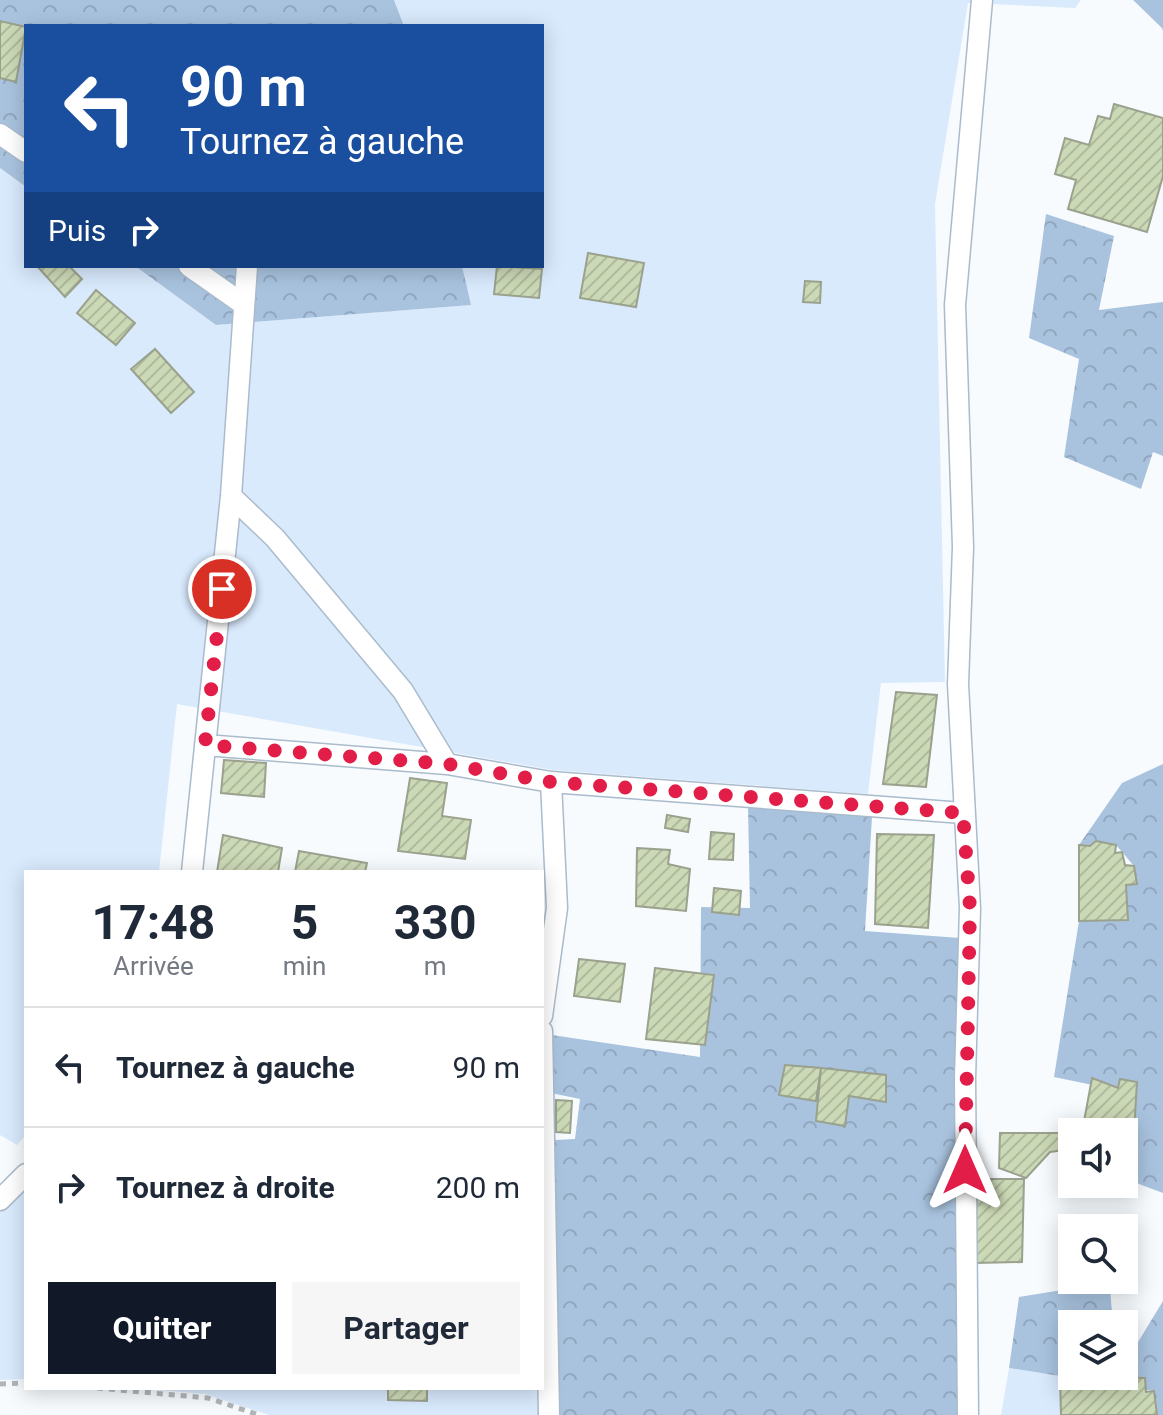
<!DOCTYPE html>
<html lang="fr">
<meta charset="utf-8">
<style>
body{margin:0;font-family:Roboto,sans-serif;background:#f6f6f7;color:#1f2937;height:100vh;display:flex;flex-direction:column;font-size:30px;white-space:nowrap}
*{box-sizing:border-box;margin:0}
p{font-size:26px;color:#747a83}
.icon{flex:none;width:44px;height:44px;fill:none;stroke:currentColor;stroke-width:2;stroke-linecap:round;stroke-linejoin:round}
.map{position:relative;flex:1;overflow:hidden}
.sheet{position:absolute;left:24px;top:870px;width:520px;height:520px;display:flex;flex-direction:column;background:#fff;border-radius:0px;box-shadow:0 4px 20px #0003}
.sheet>*{flex:none}
.banner{position:absolute;left:24px;top:24px;width:520px;height:244px;border-radius:0px;box-shadow:0 4px 20px #0003;background:#1a4fa0;color:#fff;overflow:hidden}
.controls{position:absolute;left:1058px;top:1118px;display:grid;gap:16px}
.controls a{display:grid;place-items:center;width:80px;height:80px;border-radius:0px;background:#fff;box-shadow:0 4px 20px #0003;font-size:40px}
.pin{position:absolute;display:grid;place-items:center;width:68px;height:68px;color:#fff;margin:-34px;border:4px solid #fff;border-radius:50%;box-shadow:0 2px 8px #0007}
.me{position:absolute;width:88px;margin:-44px;rotate:0deg;stroke-linejoin:round;filter:drop-shadow(0 0 6px #0008)}
.turn{display:flex;align-items:center;gap:28px;height:168px;padding:0 24px;font-size:36px}
.turn .icon{width:104px;height:104px;stroke-width:2.5}
.turn b{display:block;font-size:56px;line-height:68px}
.then{display:flex;align-items:center;height:76px;padding:0 24px;background:#0003;gap:16px;font-size:30px}
.eta{display:flex;justify-content:space-evenly;align-items:center;height:136px;text-align:center}
.eta b{font-size:48px;font-weight:700;line-height:56px}
.action{display:flex;gap:16px;margin-top:auto;padding:16px 24px}
.action a{flex:1;height:92px;border-radius:0px;background:#111827;color:#fff;font-size:32px;font-weight:700;line-height:92px;text-align:center}
.action a+a{background:#f6f6f7;color:#1f2937}
ul{padding:0;list-style:none}
li{display:flex;align-items:center;gap:24px;height:120px;padding:0 24px;border-top:2px solid #e0e1e3}
li div{flex:1}
li b{display:block;font-size:30px}
li em{font-style:normal}
.map>svg:first-child{display:block}
</style>
<div class="map">
<svg width="1163" height="1415" viewBox="0 0 1163 1415">
<defs>
<pattern id="forest-crowns" width="20" height="18" patternUnits="userSpaceOnUse" patternTransform="scale(2)"><rect width="20" height="18" fill="#a9c3df"/><path d="M2 6a3 3 0 1 1 6 0M12 15a3 3 0 1 1 6 0" fill="none" stroke="#91a7bf"/></pattern>
<pattern id="building-hatch" width="6" height="6" patternUnits="userSpaceOnUse" patternTransform="scale(2)"><rect width="6" height="6" fill="#ccd9b6"/><path d="M-1 1l2-2M0 6l6-6M5 7l2-2" fill="none" stroke="#aeba9c"/></pattern>
</defs>
<rect width="100%" height="100%" fill="#f7fbfe"/>
<path fill="#d9eafd" d="M394 0H1081L1075 8 968 3 935 204 945 682 881 683 868 794 553 770 177 704 159 872H26V1135L17 1145 0 1135V168L26 187V266H135L216 325 470 305 462 266H542V26H404Z
M26 1181V1379L0 1380V1206Z
M1009 1368 1060 1376 1061 1415H1001Z
M135 1388H540L541 1415H269L205 1394Z"/>
<path fill="url(#forest-crowns)" d="M0 0H394L404 26H26V187L0 168Z
M1133 0H1163V31L1162 28Z
M1046 214 1114 236 1099 310 1163 302V456L1153 452 1141 489 1064 457 1079 359 1029 338Z
M135 266H462L471 305 216 325Z
M1163 764V1193L1131 1181 1136 1094 1054 1077 1079 921 1127 920 1126 885 1137 884 1134 866 1116 845H1079L1122 783Z
M748 807 872 817 865 931 960 938V1415H559L555 1140 575 1139 580 1099 551 1093 552 1035 700 1057 701 907 750 908Z
M1068 1289H1110L1113 1324H1072V1376H1124V1337L1135 1347 1163 1301V1415H1155L1154 1391 1009 1368 1019 1297Z"/>
<path fill="url(#building-hatch)" stroke="#9aa18d" stroke-width="2" d="M0 21 26 27 16 82 0 78Z
M1114 104 1163 118V176L1147 232 1068 209 1076 180 1055 174 1065 138 1089 145 1098 116 1110 119Z
M588 253 644 263 636 307 580 298Z
M37 266H69L82 279 65 297Z
M497 266 542 269 539 298 494 294Z
M805 281 821 282 820 303 803 302Z
M96 290 135 323 116 345 77 313Z
M155 349 194 392 171 413 131 369Z
M896 692 937 695 926 787 883 784Z
M224 760 266 763 264 797 221 793Z
M410 778 447 783 442 816 471 820 465 859 398 851Z
M667 815 690 819 688 832 665 828Z
M711 832 734 834 733 860 709 859Z
M877 834 934 835 928 928 875 924Z
M223 835 282 848 278 872H217Z
M1096 841 1116 845 1115 853 1122 852 1125 865 1134 866 1137 884 1126 885 1128 920 1079 921V845L1090 846Z
M637 848 670 850 668 864 690 869 686 911 636 906Z
M299 851 367 863 365 872H295Z
M714 888 741 891 739 915 712 912Z
M579 959 625 964 620 1002 574 996Z
M655 968 714 975 705 1045 646 1039Z
M785 1065 821 1068 816 1101 779 1095Z
M821 1068 886 1075V1102L849 1096 845 1126 816 1121Z
M1092 1078 1118 1088 1120 1079 1137 1082 1131 1181 1124 1180V1132H1082Z
M556 1100 572 1101 570 1133 556 1132Z
M1000 1133H1072V1149L1050 1152 1026 1178 999 1168Z
M977 1179H1024L1022 1262 975 1263Z
M1060 1376 1145 1378 1146 1392 1154 1391 1157 1415H1061Z
M388 1388H427V1401L388 1400Z"/>
<g fill="none" stroke-linecap="round" stroke-linejoin="round">
<defs>
<path id="street" d="M0 134 26 152
M189 266 243 304
M231 496 275 538 403 691 447 764
M205 745 447 764 551 782 963 813
M192 872 231 496 247 266
M542 1016 557 908 551 782
M542 1031 549 1415
M0 1200 26 1174
M968 1415 965 1078 970 908 958 684 963 547 955 305 982 0"/>
</defs>
<use href="#street" stroke="#abc" stroke-width="23"/>
<path stroke="#b0b5b9" stroke-width="5" stroke-dasharray="6 6" stroke-linecap="butt" d="M0 1384 26 1383
M97 1388 208 1398 259 1415"/>
<use href="#street" stroke="#fff" stroke-width="20"/>
</g>
<g fill="none" stroke-linecap="round" stroke-linejoin="round">
<path stroke="#e11d48" stroke-width="14" stroke-dasharray="0 25.2" d="M222 589 205 745 447 764 551 782 963 813 970 908 965 1170"/>
</g>
</svg>
<div class="controls">
<a><svg class="icon" aria-label="sound" viewBox="0 0 24 24"><path d="M4 9h4l5-4v14l-5-4H4zM17 9q2 3 0 6"/></svg></a>
<a><svg class="icon" aria-label="search" viewBox="0 0 24 24"><circle cx="10" cy="10" r="6"/><path d="M15 15l6 6"/></svg></a>
<a><svg class="icon" aria-label="layers" viewBox="0 0 24 24"><path d="M12 4l9 5-9 5-9-5zM3 14l9 5 9-5"/></svg></a>
</div>
<div class="pin" style="left:222px;top:589px;background:#d93025"><svg class="icon" aria-label="arrive" viewBox="0 0 24 24"><path d="M6 21V4h12l-3 4 3 4H6"/></svg></div>
<svg class="me" style="left:965px;top:1170px" viewBox="-20 -20 40 40"><path d="M0-17L14 15 0 8-14 15z" fill="#e11d48" stroke="#fff" stroke-width="4"/></svg>
<div class="banner">
<div class="turn"><svg class="icon" aria-label="left" viewBox="0 0 24 24"><path d="M17 20v-9H6M10 6l-5 5 5 5"/></svg><div><b>90 m</b>Tournez à gauche</div></div>
<div class="then">Puis<svg class="icon" aria-label="right" viewBox="0 0 24 24"><path d="M7 20v-9h11M14 6l5 5-5 5"/></svg></div>
</div>
<section class="sheet">
<div class="eta">
<div><b>17:48</b><p>Arrivée</p></div>
<div><b>5</b><p>min</p></div>
<div><b>330</b><p>m</p></div>
</div>
<ul>
<li><svg class="icon" aria-label="left" viewBox="0 0 24 24"><path d="M17 20v-9H6M10 6l-5 5 5 5"/></svg><div><b>Tournez à gauche</b></div><em>90 m</em></li>
<li><svg class="icon" aria-label="right" viewBox="0 0 24 24"><path d="M7 20v-9h11M14 6l5 5-5 5"/></svg><div><b>Tournez à droite</b></div><em>200 m</em></li>
</ul>
<div class="action"><a>Quitter</a><a>Partager</a></div>
</section>
</div>
